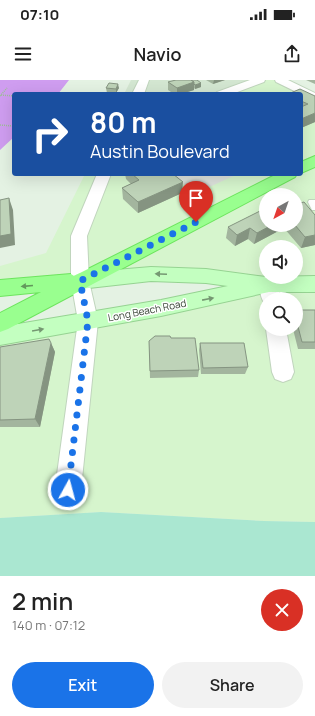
<!DOCTYPE html>
<meta charset="utf-8">
<style>
body{margin:0;font-family:Manrope,sans-serif;background:#f2f2f2;color:#222;height:100vh;display:flex;flex-direction:column;font-size:15px;white-space:nowrap}
*{box-sizing:border-box;margin:0}
p{font-size:13px;color:#767676}
.icon{flex:none;width:22px;height:22px;fill:none;stroke:currentColor;stroke-width:2;stroke-linecap:round;stroke-linejoin:round}
.map{position:relative;height:496px;overflow:hidden}
.drawer{display:flex;flex-direction:column;background:#fff;flex:1}
.drawer>*{flex:none}
.top-card{position:absolute;left:12px;top:12px;width:291px;height:84px;border-radius:4px;box-shadow:0 4px 16px #0002;background:#1a4fa0;color:#fff;overflow:hidden}
.needle{width:26px;rotate:220deg}
.buttons{position:absolute;left:259px;top:108px;display:grid;gap:8px}
.buttons a{display:grid;place-items:center;width:44px;height:44px;border-radius:50%;background:#fff;box-shadow:0 4px 16px #0002;font-size:20px}
.pin{position:absolute;display:grid;place-items:center;width:34px;height:34px;color:#fff;margin:-41px -17px;border-radius:50% 50% 50% 0;rotate:-45deg;box-shadow:0 0 4px #0007}
.pin .icon{rotate:45deg}
.me{position:absolute;width:44px;margin:-22px;rotate:7deg;stroke-linejoin:round;filter:drop-shadow(0 0 3px #0008)}
.turn{display:flex;align-items:center;gap:14px;height:84px;padding:0 12px;font-size:18px}
.turn .icon{width:52px;height:52px;stroke-width:2.5}
.turn b{display:block;font-size:28px;line-height:34px}
.round{display:grid;place-items:center;flex:none;width:42px;height:42px;border-radius:21px;background:#f2f2f2}
.head{display:flex;align-items:center;justify-content:space-between;height:68px;padding:0 12px}
h1{font-size:24px;font-weight:600;line-height:30px}
.primary-button{display:flex;gap:8px;margin-top:auto;padding:8px 12px}
.primary-button a{flex:1;height:46px;border-radius:24px;background:#1a73e8;color:#fff;font-size:16px;font-weight:600;line-height:46px;text-align:center}
.primary-button a+a{background:#f2f2f2;color:#222}
.status{display:flex;justify-content:space-between;align-items:center;height:28px;padding:0 20px;background:#fff;direction:ltr}
.status svg{height:11px;fill:currentColor}
header{display:flex;justify-content:space-between;align-items:center;height:52px;padding:0 12px;background:#fff;font-size:18px;font-weight:600}
.map>svg:first-child{display:block}
</style>
<div class="status"><b>07:10</b><svg viewBox="0 0 49 12"><path d="M0 12V9h3v3zM5 12V6h3v6zM10 12V3h3v9zM15 12V0h3v12zM26 1h20v11H26zM47 4h2v5h-2z"/></svg></div>
<header><svg class="icon" aria-label="menu" viewBox="0 0 24 24"><path d="M4 6h16M4 12h16M4 18h16"/></svg>Navio<svg class="icon" aria-label="share" viewBox="0 0 24 24"><path d="M12 15V3M7 8l5-5 5 5M5 13v7h14v-7"/></svg></header>
<div class="map">
<svg width="315" height="496" viewBox="0 0 315 496">
<rect width="100%" height="100%" fill="#e4f2e3"/>
<path fill="#d3e6d1" d="M131 0H263L223 14H124Z"/>
<path fill="#d6f5cd" fill-rule="evenodd" d="M263 0H278L315 18V442L264 441 101 432 0 438V257L269 204 145 196 0 216V186L46 173 85 94H301V14H223ZM266 115H296V145H266ZM266 167H296V197H266ZM266 219H296V249H266Z"/>
<path fill="#aae7d1" d="M101 432 264 441 315 442V496H0V438Z"/>
<path fill="#dde2dc" d="M169 94H238L196 113Z"/>
<path fill="#cf9df0" d="M0 0H69L58 14H14V57L0 70Z"/>
<g fill="none" stroke-linecap="round" stroke-linejoin="round">
<defs>
<path id="service" d="M309 120H315V130H312L308 122Z"/>
<path id="minor" d="M139 0H149L144 14H132Z
M250 0H265L264 2 232 14H215L217 12Z
M275 0H288L315 13V21L276 2Z
M97 94H111L87 156 89 201 98 241 81 409 77 418 68 422 59 418 55 409 78 241 71 201V156Z
M269 197 276 199 278 204 280 219H266V225C260 219 258 206 262 199Z
M266 249H286L294 292 291 299 283 302 275 299 272 292Z"/>
<path id="secondary" d="M151 187 206 189 266 197 315 196V212H269L161 236 0 265V247L161 220 228 206 206 203 151 201 80 209 73 206 70 201 73 196 80 193Z"/>
<path id="primary" d="M315 76V87L301 93V82Z
M277 94H297L295 97 8 249 0 252V233L41 212 0 216V200L71 194 74 196Z"/>
</defs>
<use href="#service" stroke="#c0d5bd" stroke-width="2"/>
<use href="#minor" stroke="#c0d5bd" stroke-width="2"/>
<use href="#secondary" stroke="#96d392" stroke-width="2"/>
<use href="#primary" stroke="#6de45e" stroke-width="2"/>
<path stroke="#9dbf97" stroke-width="1.5" stroke-dasharray="1 1" stroke-linecap="butt" d="M1 15 14 16
M0 16 7 8
M0 45 14 46"/>
<use href="#service" fill="#fff" fill-rule="evenodd"/>
<use href="#minor" fill="#fff" fill-rule="evenodd"/>
<use href="#secondary" fill="#c3ffc0" fill-rule="evenodd"/>
<use href="#primary" fill="#99ff8f" fill-rule="evenodd"/>
</g>
<path fill="#a3b59e" d="M206 0H225L213 4Z
M306 0H315V4Z
M168 2 201 3V7L195 9 194 8V10L181 14H174L168 10Z
M106 8H119L116 13H107Z
M300 9 315 42 301 48V14H288Z
M125 94H173L182 113 138 133 123 119 122 108 131 104 126 99Z
M315 135V165L301 168 284 148 254 164 248 159 235 166 226 158 228 147 266 145H296Z
M296 230H315V269H298L293 249H296Z
M171 258 199 290 198 297 150 298 149 261Z
M51 263 55 272 40 347H0V267Z
M200 263 248 287 245 294H201L199 270Z"/>
<path fill="#859481" d="M214 0H225L213 4Z
M194 2V10L181 14H177V8Z
M201 3V7L195 9V5Z
M118 4 119 8 116 13V9Z
M315 33V42L301 48V39Z
M183 102 182 113 138 133V122Z
M9 118 13 130 15 165 0 168V156Z
M272 145H285L284 148 254 164 257 153Z
M250 148 248 159 235 166 237 155Z
M315 155V165L301 168 305 157Z
M51 263 55 272 40 347 35 339Z"/>
<path fill="#bed3b8" stroke="#859481" d="M176 0H191L194 2 177 8 168 2Z
M191 0H197L201 3 195 5 194 4V2Z
M109 3 118 4 116 9 106 8Z
M300 9 315 16V33L301 39V27L308 24 301 21V14H288Z
M132 94H173L183 102 138 122 122 108 139 100Z
M9 118 11 154 0 156V120Z
M304 122 315 135V155L305 157 295 145H296V124Z
M266 128V145H272L257 153 250 148 237 155 228 147Z
M296 230H315V262H302L296 239Z
M155 256H170L171 258H195L199 290 150 291 149 261Z
M49 259 51 263 35 339 0 340V267Z
M200 263H244L248 287 203 288Z"/>
<defs><path id="oneway-solid" d="M-6-.8H1V-3.2L6.5 0L1 3.2V.8H-6Z"/></defs>
<g fill="#759872">
<use href="#oneway-solid" transform="translate(161 194) rotate(-178)"/>
<use href="#oneway-solid" transform="translate(208 219) rotate(-11)"/>
<use href="#oneway-solid" transform="translate(38 250) rotate(-10)"/>
</g>
<use fill="#63985c" href="#oneway-solid" transform="translate(27 206) rotate(175)"/>
<g fill="none" stroke-linecap="round" stroke-linejoin="round">
<path stroke="#1a73e8" stroke-width="7" stroke-dasharray="0 12.6" d="M68 410 88 241 80 201 196 142"/>
</g>
<g text-anchor="middle" stroke-width="3" stroke-linejoin="round" paint-order="stroke">
<g font-size="10" fill="#364333" stroke="#fff">
<text transform="translate(147 230) rotate(-11)" y="4">Long Beach Road</text>
</g>
</g>
</svg>
<div class="buttons">
<a><svg class="needle" viewBox="-14 -14 28 28"><path d="M0-13l5 13h-10z" fill="#e53935"/><path d="M0 13l5-13h-10z" fill="#767676"/></svg></a>
<a><svg class="icon" aria-label="sound" viewBox="0 0 24 24"><path d="M4 9h4l5-4v14l-5-4H4zM17 9q2 3 0 6"/></svg></a>
<a><svg class="icon" aria-label="search" viewBox="0 0 24 24"><circle cx="10" cy="10" r="6"/><path d="M15 15l6 6"/></svg></a>
</div>
<div class="pin" style="left:196px;top:142px;background:#d93025"><svg class="icon" aria-label="arrive" viewBox="0 0 24 24"><path d="M6 21V4h12l-3 4 3 4H6"/></svg></div>
<svg class="me" style="left:68px;top:410px" viewBox="-20 -20 40 40"><circle r="17" fill="#1a73e8" stroke="#fff" stroke-width="3"/><path d="M0-11L8 9 0 5-8 9z" fill="#fff"/></svg>
<div class="top-card">
<div class="turn"><svg class="icon" aria-label="right" viewBox="0 0 24 24"><path d="M7 20v-9h11M14 6l5 5-5 5"/></svg><div><b>80 m</b>Austin Boulevard</div></div>
</div>
</div>
<section class="drawer">
<div class="head"><div><h1>2 min</h1><p>140 m · 07:12</p></div><a class="round" style="background:#d93025;color:#fff"><svg class="icon" aria-label="close" viewBox="0 0 24 24"><path d="M6 6l12 12M18 6L6 18"/></svg></a></div>
<div class="primary-button"><a>Exit</a><a>Share</a></div>
</section>
